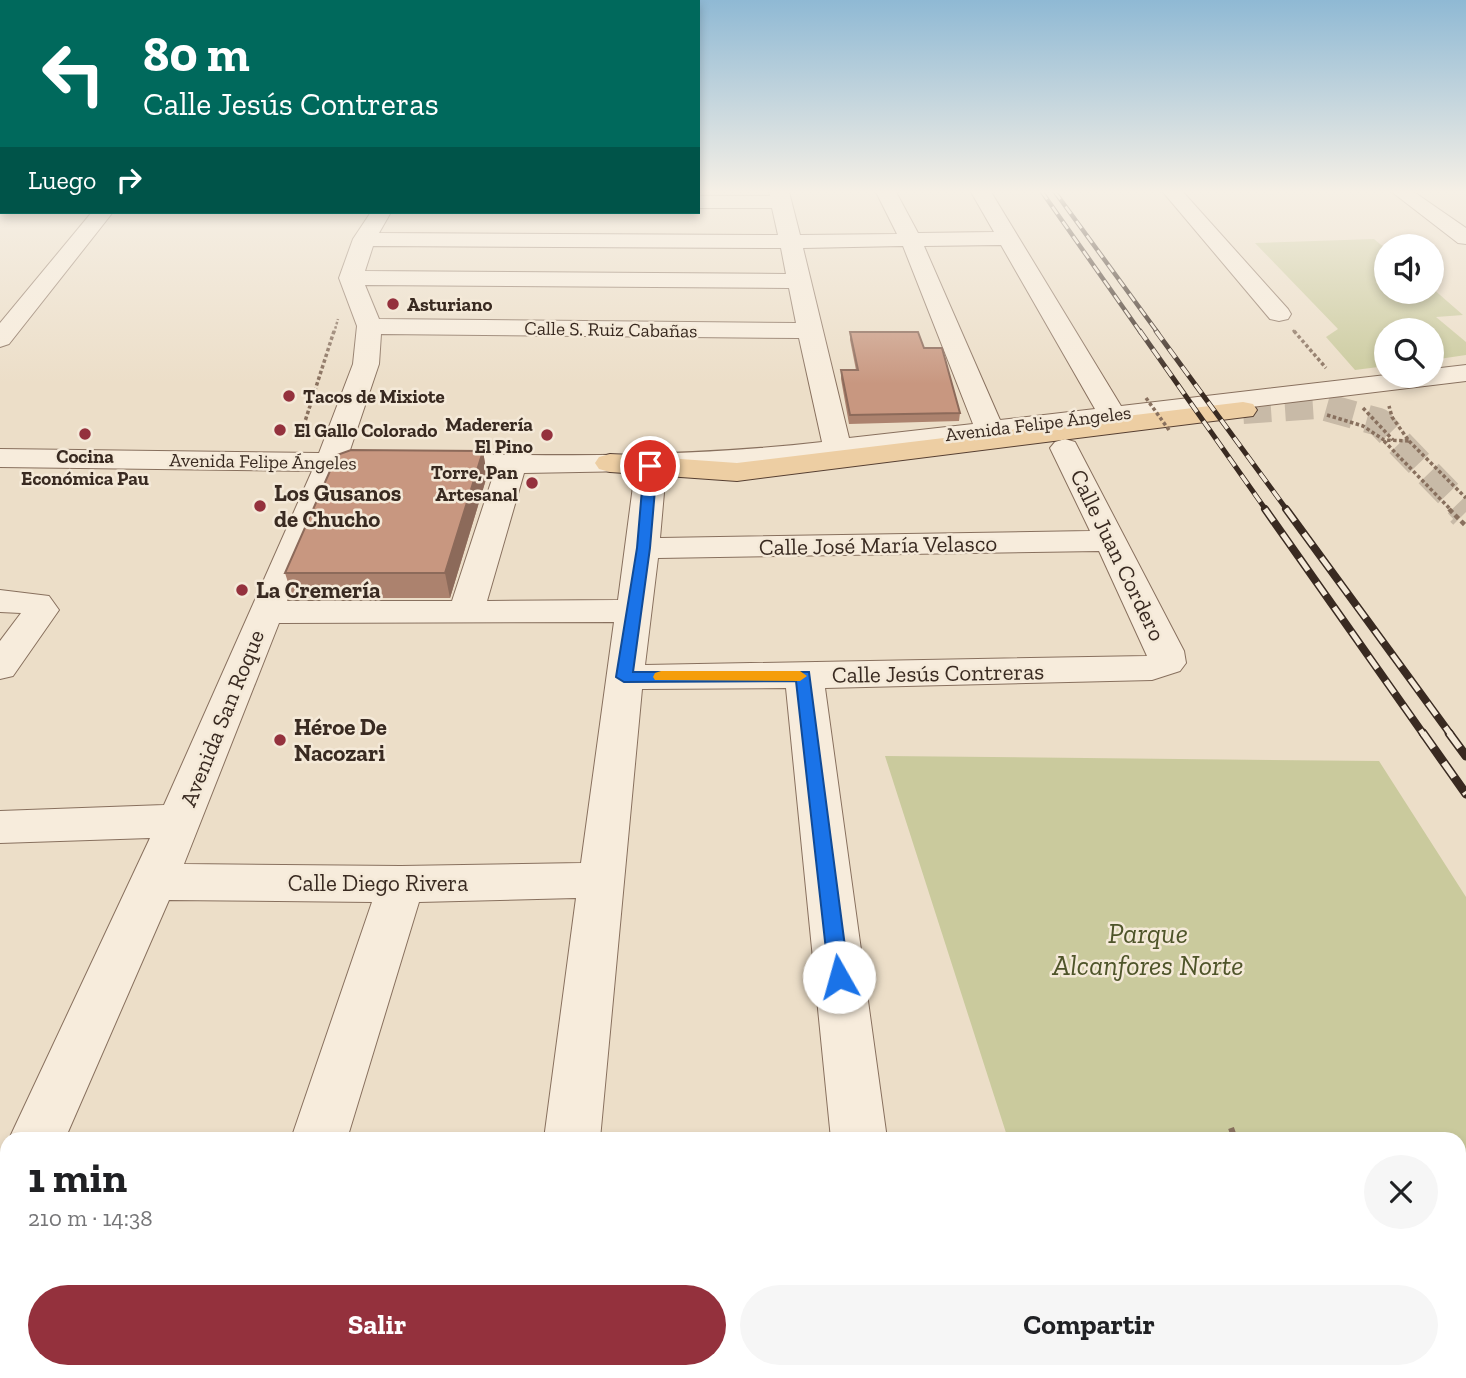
<!DOCTYPE html>
<html lang="es">
<meta charset="utf-8">
<style>
body{margin:0;font-family:"Zilla Slab",serif;background:#f6f6f6;color:#202124;height:100vh;display:flex;flex-direction:column;font-size:26px;white-space:nowrap}
*{box-sizing:border-box;margin:0}
p{font-size:23px;color:#757577}
.icon{flex:none;width:38px;height:38px;fill:none;stroke:currentColor;stroke-width:2;stroke-linecap:round;stroke-linejoin:round}
.map{position:relative;flex:1;overflow:hidden}
.panel{position:absolute;left:0px;top:1132px;width:1466px;height:247px;display:flex;flex-direction:column;background:#fff;border-radius:21px 21px 0 0;box-shadow:0 4px 10px #0003}
.panel>*{flex:none}
.hud{position:absolute;left:0px;top:0px;width:700px;height:214px;box-shadow:0 4px 10px #0003;background:#00695c;color:#fff;overflow:hidden}
.tools{position:absolute;left:1374px;top:234px;display:grid;gap:14px}
.tools a{display:grid;place-items:center;width:70px;height:70px;border-radius:50%;background:#fff;box-shadow:0 4px 10px #0003;font-size:35px}
.pin{position:absolute;display:grid;place-items:center;width:60px;height:60px;color:#fff;margin:-30px;border:4px solid #fff;border-radius:50%;box-shadow:0 2px 7px #0007}
.me{position:absolute;width:77px;margin:-38px;rotate:353deg;stroke-linejoin:round;filter:drop-shadow(0 0 5px #0008)}
.turn{display:flex;align-items:center;gap:24px;height:147px;padding:0 28px;font-size:32px}
.turn .icon{width:91px;height:91px;stroke-width:2.5}
.turn b{display:block;font-size:49px;line-height:60px}
.then{display:flex;align-items:center;height:66px;padding:0 28px;background:#0003;gap:14px;font-size:26px}
.round{display:grid;place-items:center;flex:none;width:74px;height:74px;border-radius:37px;background:#f6f6f6}
.headline{display:flex;align-items:center;justify-content:space-between;height:119px;padding:0 28px}
h1{font-size:42px;font-weight:800;line-height:52px}
.button{display:flex;gap:14px;margin-top:auto;padding:14px 28px}
.button a{flex:1;height:80px;border-radius:42px;background:#94313d;color:#fff;font-size:28px;font-weight:800;line-height:80px;text-align:center}
.button a+a{background:#f6f6f6;color:#202124}
.map>svg:first-child{display:block}
</style>
<div class="map">
<svg width="1466" height="1378" viewBox="0 0 1466 1378">
<rect width="100%" height="100%" fill="#ecdec8"/>
<path fill="#caca9d" d="M1374 239 1386 249V292H1432V288L1463 315 1436 317 1466 342V355L1432 360V331H1386V366L1355 370 1326 337 1338 329 1255 243Z
M885 756 1379 761 1466 897V1378H1085L1083 1372H1460V1139H1008Z"/>
<g fill="none" stroke-linecap="round" stroke-linejoin="round">
<path stroke="#c8baa7" stroke-width="28" stroke-dasharray="28 14" stroke-linecap="butt" d="M1243 410 1318 405 1379 422 1464 510"/>
<path stroke="#c8baa7" stroke-width="36" stroke-dasharray="36 18" stroke-linecap="butt" d="M1463 509 1466 512"/>
<defs>
<path id="minor" d="M769 192H789L800 235 897 234 876 192H896L918 233 994 232 971 192H991L1121 406 1386 375 1432 376V369L1466 365V381L743 469 666 470 660 538 1090 531 1050 448 1055 442 1065 439 1075 442 1184 651 1186 663 1180 671 1152 680 825 688 887 1139H831L786 688 642 689 600 1139H544L576 898 419 902 347 1139H291L372 902 169 900 65 1139H9L150 838 0 843V811L164 805 312 471 0 467V449L319 453 353 364 357 326 339 278 353 239 371 212H391L379 233 778 235 772 208H698V196H770ZM1001 245 1095 409 1000 420 924 246ZM373 246 781 248 786 274 365 271ZM903 246 973 424 849 438 803 248ZM365 285 789 288 796 323 379 319ZM381 334 799 338 822 442C665 460 506 455 349 453L379 364ZM342 471 494 473 452 601H287ZM635 471 618 600 487 601 524 473ZM1099 551 1147 656 645 665 658 558ZM614 622 581 863 401 866 184 864 279 623Z
M1163 192H1183L1288 309 1291 314 1288 319 1279 321 1270 319Z
M1392 192H1414L1466 228V244L1458 243Z
M92 212H113L9 344 0 347V323Z
M0 590 49 596 59 610 13 676 0 679V641L21 613 0 612Z
M7 1176V1243L0 1246V1178Z
M213 1372H277L275 1378H211Z
M514 1372H578V1378H514Z
M854 1372H918L919 1378H855Z"/>
<path id="major" d="M1243 402 1253 404 1257 410 1253 416 737 481 610 472 599 469 595 463 599 457 610 454 737 463Z"/>
</defs>
<use href="#minor" stroke="#88705e" stroke-width="2"/>
<use href="#major" stroke="#563f32" stroke-width="2"/>
<path stroke="#88705e" stroke-width="2.5" stroke-dasharray="2.5 2" stroke-linecap="butt" d="M1293 330 1295 333
M334 333 338 319"/>
<path stroke="#88705e" stroke-width="3.5" stroke-dasharray="3.5 2.5" stroke-linecap="butt" d="M1294 331 1326 368
M1363 408 1393 440
M1327 415 1363 426 1384 440 1409 441 1392 417 1389 406
M300 437 334 331
M1384 441 1451 510
M1409 441 1466 498"/>
<path stroke="#88705e" stroke-width="4.5" stroke-dasharray="5 3.5" stroke-linecap="butt" d="M1449 509 1466 526"/>
<path stroke="#88705e" stroke-width="6" stroke-dasharray="8 5" stroke-linecap="butt" d="M1231 1128 1235 1139"/>
<use href="#minor" fill="#f7ecdc" fill-rule="evenodd"/>
<use href="#major" fill="#edcea3" fill-rule="evenodd"/>
<defs>
<path id="rail-far3" d="M1042 192 1141 333
M1055 192 1158 333"/>
<path id="rail-far2" d="M1140 331 1266 510
M1156 331 1287 510"/>
<path id="rail-far1" d="M1265 509 1424 735
M1286 509 1451 735"/>
<path id="rail" d="M1423 733 1466 794
M1449 733 1466 756"/>
</defs>
<use href="#rail-far3" stroke="#392a21" stroke-width="4.5"/>
<use href="#rail-far2" stroke="#392a21" stroke-width="5"/>
<use href="#rail-far1" stroke="#392a21" stroke-width="8"/>
<use href="#rail" stroke="#392a21" stroke-width="9"/>
<use href="#rail-far3" stroke="#f4e9d8" stroke-width="2.5" stroke-dasharray="9" stroke-linecap="butt"/>
<use href="#rail-far2" stroke="#f4e9d8" stroke-width="3.5" stroke-dasharray="11" stroke-linecap="butt"/>
<use href="#rail-far1" stroke="#f4e9d8" stroke-width="5" stroke-dasharray="15" stroke-linecap="butt"/>
<use href="#rail" stroke="#f4e9d8" stroke-width="6" stroke-dasharray="18" stroke-linecap="butt"/>
<path stroke="#88705e" stroke-width="3.5" stroke-dasharray="3.5 2.5" stroke-linecap="butt" d="M1146 398 1169 430"/>
</g>
<path fill="#ac826e" d="M850 332 960 413 959 421 849 424 841 379V370H856L850 340Z
M483 451 487 476 450 598H293L285 573Z"/>
<path fill="#8c6a5a" d="M483 451 487 476 450 598 445 573Z"/>
<path fill="#c89780" stroke="#8c6a5a" stroke-width="2" d="M850 332H918L924 348H942L960 413 850 415 841 370H858Z
M351 450 483 451 445 573H285L337 455Z"/>
<linearGradient id="sky" x2="0" y2="1"><stop stop-color="#8fb9d4"/><stop offset="0.5" stop-color="#f6f0e6"/><stop offset="1" stop-color="#f6f0e6" stop-opacity="0"/></linearGradient>
<rect width="1466" height="384" fill="url(#sky)"/>
<path fill="#1a73e8" stroke="#114b97" stroke-width="2" d="M650 462 657 466 650 548 633 672H809L849 977 847 983 839 985 832 983 829 977 796 681 624 682 616 677 637 548 644 466Z"/>
<path fill="#f59e0b" d="M661 671H800L807 676 800 681 655 680 653 677 655 673Z"/>
<g fill="#94313d" stroke="#f4e9d8" stroke-width="2.5">
<circle cx="393" cy="304" r="7"/>
<circle cx="289" cy="396" r="7"/>
<circle cx="280" cy="430" r="7"/>
<circle cx="85" cy="434" r="7"/>
<circle cx="547" cy="435" r="7"/>
<circle cx="532" cy="483" r="7"/>
<circle cx="260" cy="506" r="7"/>
<circle cx="242" cy="590" r="7"/>
<circle cx="280" cy="740" r="7"/>
</g>
<g text-anchor="middle" stroke-width="5" stroke-linejoin="round" paint-order="stroke">
<g font-size="19" font-weight="bold" fill="#392a21" stroke="#f4e9d8" text-anchor="start">
<text x="407" y="311">Asturiano</text>
<text x="303" y="403">Tacos de Mixiote</text>
<text x="533" y="431" text-anchor="end">Maderería<tspan x="533" dy="22">El Pino</tspan></text>
<text x="294" y="437">El Gallo Colorado</text>
<text x="85" y="463" text-anchor="middle">Cocina<tspan x="85" dy="22">Económica Pau</tspan></text>
<text x="518" y="479" text-anchor="end">Torre, Pan<tspan x="518" dy="22">Artesanal</tspan></text>
</g>
<g font-size="19" fill="#392a21" stroke="#f4e9d8">
<text transform="translate(611 329) rotate(1)" y="7">Calle S. Ruiz Cabañas</text>
<text transform="translate(1038 423) rotate(-7)" y="7">Avenida Felipe Ángeles</text>
<text transform="translate(263 461) rotate(1)" y="7">Avenida Felipe Ángeles</text>
</g>
<g font-size="23" font-weight="bold" fill="#392a21" stroke="#f4e9d8" text-anchor="start">
<text x="274" y="501">Los Gusanos<tspan x="274" dy="26">de Chucho</tspan></text>
<text x="256" y="598">La Cremería</text>
<text x="294" y="735">Héroe De<tspan x="294" dy="26">Nacozari</tspan></text>
</g>
<g font-size="23" fill="#392a21" stroke="#f4e9d8">
<text transform="translate(878 545) rotate(-1)" y="8">Calle José María Velasco</text>
<text transform="translate(1118 555) rotate(64)" y="8">Calle Juan Cordero</text>
<text transform="translate(938 673) rotate(-1)" y="8">Calle Jesús Contreras</text>
<text transform="translate(222 718) rotate(-68)" y="8">Avenida San Roque</text>
<text x="378" y="891">Calle Diego Rivera</text>
</g>
<g font-size="28" font-style="italic" fill="#4e5429" stroke="#f4e9d8">
<text x="1148" y="943">Parque<tspan x="1148" dy="32">Alcanfores Norte</tspan></text>
</g>
</g>
</svg>
<div class="tools">
<a><svg class="icon" aria-label="sound" viewBox="0 0 24 24"><path d="M4 9h4l5-4v14l-5-4H4zM17 9q2 3 0 6"/></svg></a>
<a><svg class="icon" aria-label="search" viewBox="0 0 24 24"><circle cx="10" cy="10" r="6"/><path d="M15 15l6 6"/></svg></a>
</div>
<div class="pin" style="left:650px;top:466px;background:#d93025"><svg class="icon" aria-label="arrive" viewBox="0 0 24 24"><path d="M6 21V4h12l-3 4 3 4H6"/></svg></div>
<svg class="me" style="left:839px;top:977px" viewBox="-20 -20 40 40"><circle r="19" fill="#fff"/><path d="M0-13L10 11 0 6-10 11z" fill="#1a73e8"/></svg>
<div class="hud">
<div class="turn"><svg class="icon" aria-label="left" viewBox="0 0 24 24"><path d="M17 20v-9H6M10 6l-5 5 5 5"/></svg><div><b>80 m</b>Calle Jesús Contreras</div></div>
<div class="then">Luego<svg class="icon" aria-label="right" viewBox="0 0 24 24"><path d="M7 20v-9h11M14 6l5 5-5 5"/></svg></div>
</div>
<section class="panel">
<div class="headline"><div><h1>1 min</h1><p>210 m · 14:38</p></div><a class="round"><svg class="icon" aria-label="close" viewBox="0 0 24 24"><path d="M6 6l12 12M18 6L6 18"/></svg></a></div>
<div class="button"><a>Salir</a><a>Compartir</a></div>
</section>
</div>
